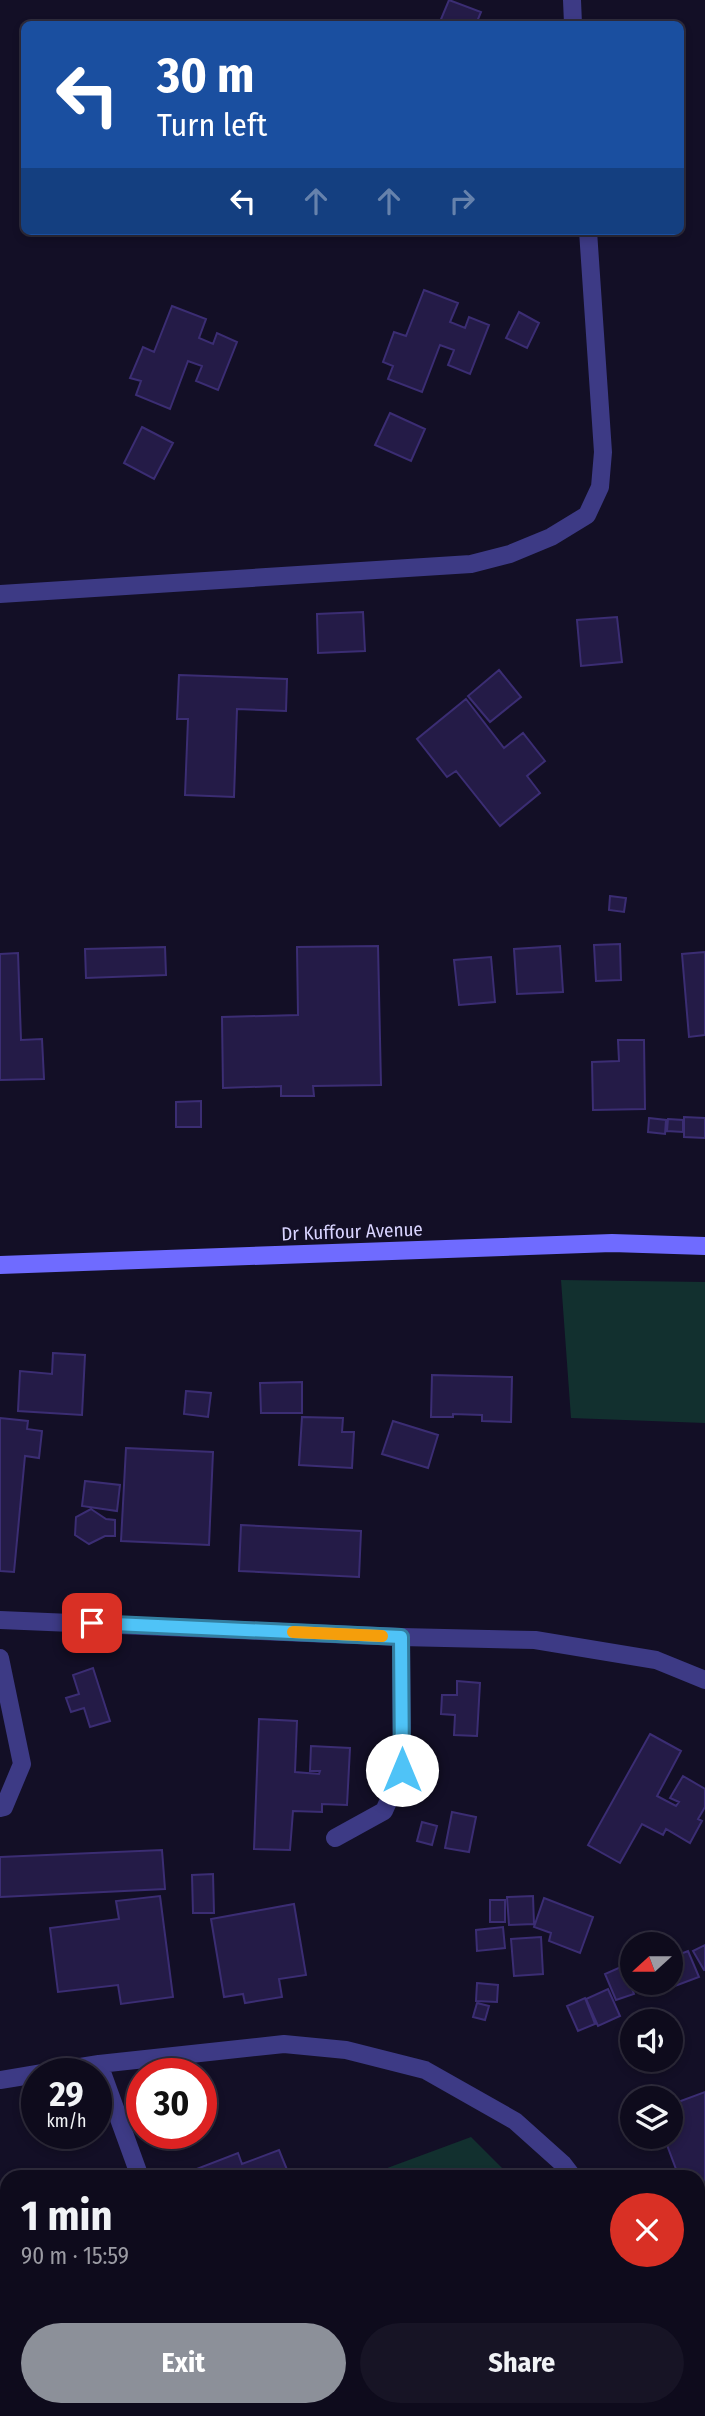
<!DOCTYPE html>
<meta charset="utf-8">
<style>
body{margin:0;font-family:"Fira Sans Condensed",sans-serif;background:#171425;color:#f1f3f6;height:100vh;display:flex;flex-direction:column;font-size:26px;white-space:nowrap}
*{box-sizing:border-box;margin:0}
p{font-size:23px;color:#9b9ba3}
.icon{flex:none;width:38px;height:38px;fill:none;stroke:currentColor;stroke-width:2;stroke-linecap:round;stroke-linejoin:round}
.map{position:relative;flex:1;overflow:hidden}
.drawer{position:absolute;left:0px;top:2170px;width:705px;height:247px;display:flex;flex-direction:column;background:#0e0b1c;border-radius:21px 21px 0 0;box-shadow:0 4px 10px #0003,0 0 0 2px #2e2b3b}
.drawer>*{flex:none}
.guide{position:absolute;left:21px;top:21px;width:663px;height:214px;border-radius:10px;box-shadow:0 4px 10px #0003,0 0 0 2px #2e2b3b;background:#1a4fa0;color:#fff;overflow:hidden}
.needle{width:46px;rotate:249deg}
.buttons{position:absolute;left:620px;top:1932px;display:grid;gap:14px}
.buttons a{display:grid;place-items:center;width:63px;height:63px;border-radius:50%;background:#0e0b1c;box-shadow:0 4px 10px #0003,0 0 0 2px #2e2b3b;font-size:35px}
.speed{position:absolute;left:21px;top:2058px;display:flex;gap:14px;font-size:35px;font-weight:700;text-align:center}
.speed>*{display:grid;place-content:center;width:91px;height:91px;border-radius:50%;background:#0e0b1c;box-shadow:0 4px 10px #0003,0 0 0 2px #2e2b3b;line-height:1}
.speed small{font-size:18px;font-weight:400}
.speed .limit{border:10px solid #d22;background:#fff;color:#111}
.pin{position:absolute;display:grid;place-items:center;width:60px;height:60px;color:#fff;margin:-30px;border-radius:14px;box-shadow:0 4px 10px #0006}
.me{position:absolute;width:77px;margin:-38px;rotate:0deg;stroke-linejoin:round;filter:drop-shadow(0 0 5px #0008)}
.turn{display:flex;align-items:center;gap:24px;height:147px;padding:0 21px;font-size:32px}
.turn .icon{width:91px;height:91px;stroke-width:2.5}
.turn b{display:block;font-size:49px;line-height:60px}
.lanes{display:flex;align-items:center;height:66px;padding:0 21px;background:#0003;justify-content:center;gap:35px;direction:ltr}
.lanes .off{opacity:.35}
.round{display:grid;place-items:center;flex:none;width:74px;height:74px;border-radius:37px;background:#171425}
.overview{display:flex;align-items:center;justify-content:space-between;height:119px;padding:0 21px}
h1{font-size:42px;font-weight:700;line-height:52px}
.primary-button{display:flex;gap:14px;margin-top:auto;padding:14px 21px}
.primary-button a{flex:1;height:80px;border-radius:42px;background:#8c9099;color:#fff;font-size:28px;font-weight:700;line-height:80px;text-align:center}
.primary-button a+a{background:#171425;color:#f1f3f6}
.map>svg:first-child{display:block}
</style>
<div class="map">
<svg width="705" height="2416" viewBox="0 0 705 2416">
<rect width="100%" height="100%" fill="#130f26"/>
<path fill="#12302f" d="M561 1280 705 1282V1423L571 1418Z
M471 2137 511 2177H363Z"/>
<path fill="#241b47" stroke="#3b2d73" stroke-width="2" d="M449 0 481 12 476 24H439Z
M424 290 458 303 450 322 465 328 469 317 489 325 470 374 448 365 454 350 440 345 422 392 388 379 393 366 383 362 394 332 406 336Z
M172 306 206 319 199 338 213 344 217 333 237 342 218 390 196 381 202 366 188 361 170 409 136 395 141 381 130 378 143 347 154 352Z
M519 312 539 323 527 348 506 338Z
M390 413 425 429 411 461 375 445Z
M142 427 173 443 154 479 124 463Z
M363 612 365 651 318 653 317 614Z
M617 617 622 662 581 666 577 620Z
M499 670 521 697 490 722 468 696Z
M179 675 287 679 286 711 237 709 234 797 185 795 188 719H177Z
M466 699 504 748 523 733 545 761 527 776 540 793 500 826 456 771 447 777 417 739Z
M610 896 626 898 624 912 609 910Z
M620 944 621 980 596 981 594 945Z
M378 946 381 1085 313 1086 314 1096H281V1086L223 1088 222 1017 298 1015 297 947Z
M560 946 563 992 517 994 514 949Z
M165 947 166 975 86 978 85 949Z
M705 952V1035L689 1037 682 954Z
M18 953 21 1040 42 1039 44 1079 0 1080V954Z
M491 957 495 1002 459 1005 454 960Z
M618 1040H644L645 1109 593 1110 592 1062 619 1061Z
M201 1101V1127H176V1102Z
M684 1117 705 1118V1138L684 1137Z
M649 1118 666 1120 665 1134 648 1132Z
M668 1119 683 1120V1132L667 1131Z
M53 1353 85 1355 82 1415 18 1411 20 1371 52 1374Z
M432 1375 512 1377 511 1422 482 1421V1415L453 1414V1417H431Z
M302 1382V1413H261L260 1383Z
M186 1391 211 1393 208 1417 184 1414Z
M302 1417 343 1418 342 1432H354L352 1468 299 1465Z
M0 1418 28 1421 27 1429 42 1431 39 1458 25 1456 14 1572 0 1571Z
M393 1421 438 1435 428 1468 382 1454Z
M126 1448 213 1452 209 1545 121 1541Z
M85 1481 120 1485 117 1511 82 1506Z
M91 1509 106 1519 115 1520V1536H105L89 1544 75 1535 76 1517Z
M241 1525 361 1531 359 1577 239 1571Z
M93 1668 110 1721 90 1727 84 1708 71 1712 66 1698 79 1694 73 1675Z
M457 1681 480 1683 477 1736 454 1735 455 1715 441 1714 442 1695H457Z
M259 1719 297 1721 295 1772 319 1774 320 1771H310L311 1746 350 1748 347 1805 322 1804V1812L293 1811 290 1850 254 1849Z
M650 1734 681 1751 657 1796 676 1806 679 1802 670 1798 683 1776 705 1789V1807L698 1819 702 1821 690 1843 666 1829 663 1835 642 1824 620 1863 588 1845Z
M452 1812 476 1817 469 1852 445 1848Z
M422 1822 437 1826 432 1845 417 1841Z
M162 1850 165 1889 0 1897V1857Z
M213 1874 214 1913H193L192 1875Z
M160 1896 173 1997 121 2004 118 1985 58 1992 50 1928 119 1919 116 1901Z
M533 1896 534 1924 509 1925 507 1897Z
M544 1898 593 1917 580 1953 549 1941 551 1933 534 1927Z
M490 1900H505V1922H490Z
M294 1904 306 1975 279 1979 282 1997 245 2003 243 1994 224 1997 211 1919Z
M503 1927 505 1948 477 1951 476 1930Z
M541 1937 543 1974 514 1976 511 1939Z
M705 1945V1970H704L693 1951Z
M688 1951 699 1977 672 1987 670 1958Z
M623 1966 634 1994 616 2000 605 1974Z
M477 1983 498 1985 497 2002 476 2001Z
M608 1989 620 2016 598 2026 586 1999Z
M585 1998 595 2024 578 2031 567 2006Z
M477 2003 489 2006 485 2020 473 2017Z
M705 2092V2196L698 2199V2177H679L664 2137H670V2105Z
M279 2150 290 2177H182L181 2175 238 2153 242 2164Z
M705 2211V2253L698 2256V2213Z
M36 2410H65L66 2413 59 2416H39Z
M292 2410H326L328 2416H294Z
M359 2410H420L423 2416H361Z
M439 2410H522L504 2416H441Z"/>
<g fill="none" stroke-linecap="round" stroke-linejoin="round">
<path stroke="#3d3a85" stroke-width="18" d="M572 0 573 24
M0 594 471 564 510 554 551 537 587 515 600 487 603 452 588 231
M0 1620 401 1637 535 1640 656 1660 705 1680
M0 1658 22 1764 4 1807 0 1808
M335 1838 384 1811 402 1770 401 1637
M99 2064 140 2177
M37 2074 99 2064 284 2044 346 2050 425 2070 515 2121 563 2164 573 2177
M0 2080 37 2074
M225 2410 227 2416
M680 2410 682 2416"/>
<path stroke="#6f6bff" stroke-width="18" d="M0 1265 612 1243 705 1246"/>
</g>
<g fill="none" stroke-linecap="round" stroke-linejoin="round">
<defs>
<path id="route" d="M92 1623 401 1637 402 1770"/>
</defs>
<use href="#route" stroke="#337fa1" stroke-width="18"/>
<use href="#route" stroke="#4fc3f7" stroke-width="12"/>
<path stroke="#f59e0b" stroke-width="12" d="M293 1632 382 1636"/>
</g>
<g text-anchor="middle" stroke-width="7" stroke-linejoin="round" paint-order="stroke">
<g font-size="19" fill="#d9d4ff" stroke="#130f26">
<text transform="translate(352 1231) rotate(-2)" y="7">Dr Kuffour Avenue</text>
</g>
</g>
</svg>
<div class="buttons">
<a><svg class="needle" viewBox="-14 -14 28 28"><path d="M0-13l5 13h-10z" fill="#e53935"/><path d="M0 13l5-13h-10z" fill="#9b9ba3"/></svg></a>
<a><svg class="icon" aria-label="sound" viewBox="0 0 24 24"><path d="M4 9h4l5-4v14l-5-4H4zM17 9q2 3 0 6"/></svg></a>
<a><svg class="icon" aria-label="layers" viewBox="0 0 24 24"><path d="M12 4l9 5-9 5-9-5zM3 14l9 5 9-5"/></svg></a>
</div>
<div class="speed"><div>29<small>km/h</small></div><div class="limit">30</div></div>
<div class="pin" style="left:92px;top:1623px;background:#d93025"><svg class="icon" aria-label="arrive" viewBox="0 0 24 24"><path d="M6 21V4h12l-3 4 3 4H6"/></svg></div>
<svg class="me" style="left:402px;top:1770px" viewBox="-20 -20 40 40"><circle r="19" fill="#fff"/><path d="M0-13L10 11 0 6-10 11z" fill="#4fc3f7"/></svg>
<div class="guide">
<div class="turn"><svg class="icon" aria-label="left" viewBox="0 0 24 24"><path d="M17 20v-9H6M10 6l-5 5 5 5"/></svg><div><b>30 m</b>Turn left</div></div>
<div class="lanes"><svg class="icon" aria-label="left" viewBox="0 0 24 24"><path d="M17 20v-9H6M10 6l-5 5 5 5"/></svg><svg class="icon off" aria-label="ahead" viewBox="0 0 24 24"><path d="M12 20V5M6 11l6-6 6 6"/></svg><svg class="icon off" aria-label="ahead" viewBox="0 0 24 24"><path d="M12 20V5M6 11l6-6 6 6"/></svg><svg class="icon off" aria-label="right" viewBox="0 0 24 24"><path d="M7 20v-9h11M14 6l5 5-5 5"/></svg></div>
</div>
<section class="drawer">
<div class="overview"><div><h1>1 min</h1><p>90 m · 15:59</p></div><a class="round" style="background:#d93025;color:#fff"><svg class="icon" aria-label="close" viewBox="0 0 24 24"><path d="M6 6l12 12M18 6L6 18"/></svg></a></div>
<div class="primary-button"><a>Exit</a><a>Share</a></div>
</section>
</div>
